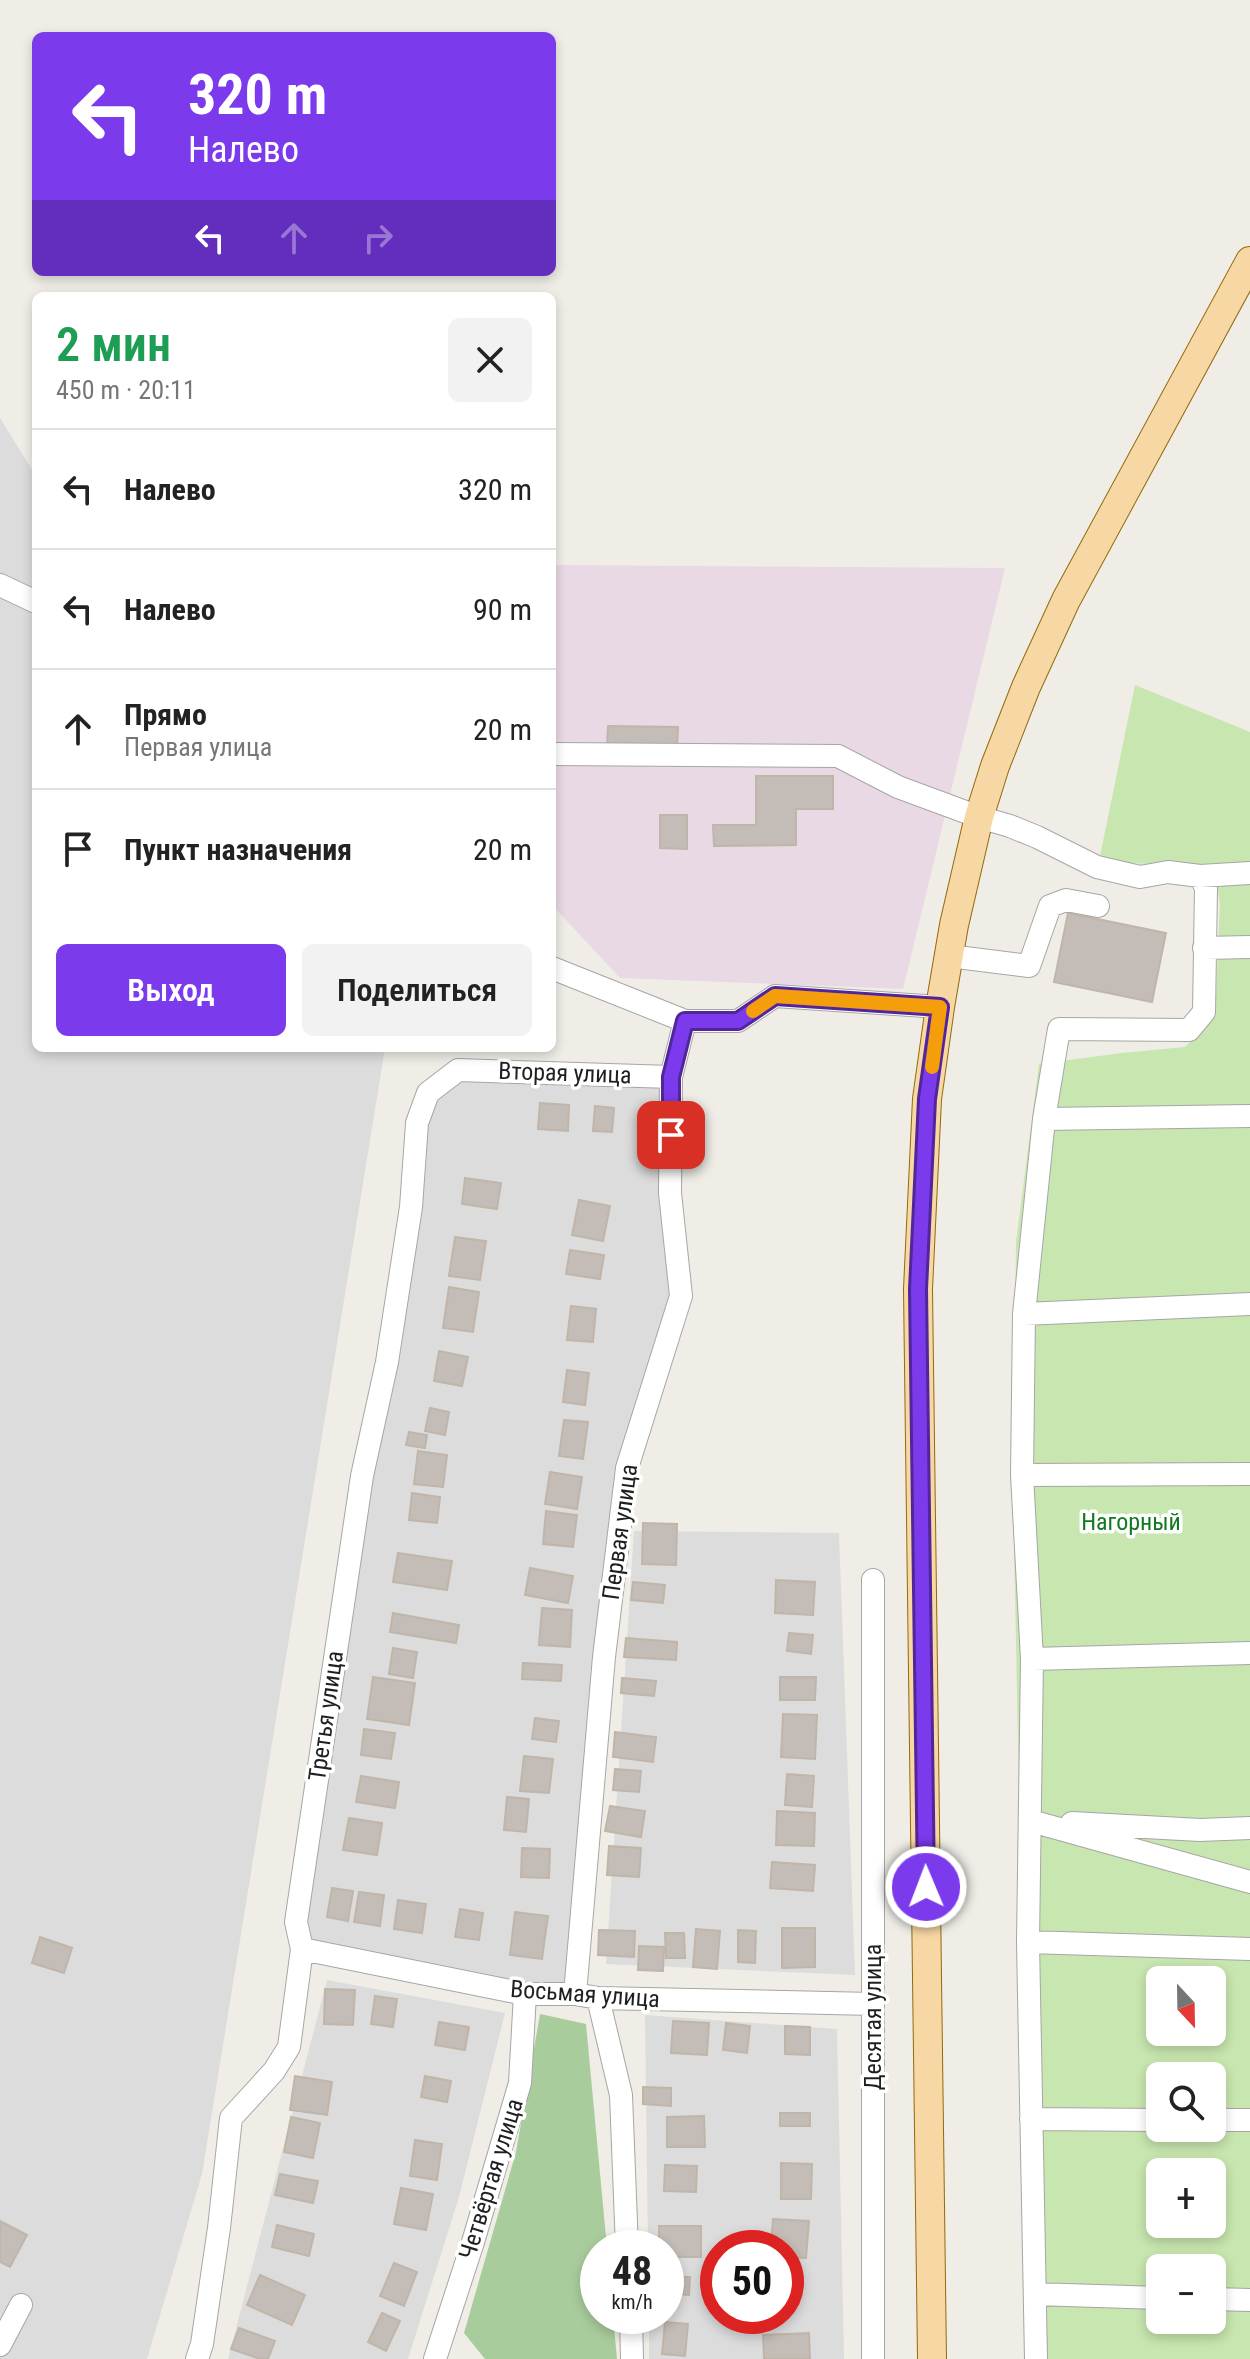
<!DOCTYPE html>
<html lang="ru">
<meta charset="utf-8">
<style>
body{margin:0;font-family:"Roboto Condensed",sans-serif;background:#f2f2f2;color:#222;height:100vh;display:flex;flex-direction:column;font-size:30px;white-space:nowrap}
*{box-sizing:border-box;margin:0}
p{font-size:26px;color:#767676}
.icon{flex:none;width:44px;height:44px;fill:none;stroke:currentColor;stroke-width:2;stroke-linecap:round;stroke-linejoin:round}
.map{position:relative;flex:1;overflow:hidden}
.panel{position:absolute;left:32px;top:292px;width:524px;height:760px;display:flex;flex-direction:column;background:#fff;border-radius:12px;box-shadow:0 4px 12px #0003}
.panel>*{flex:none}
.top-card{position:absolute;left:32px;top:32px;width:524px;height:244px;border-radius:12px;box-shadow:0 4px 12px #0003;background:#7c3aed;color:#fff;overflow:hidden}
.needle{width:52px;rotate:158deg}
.controls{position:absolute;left:1146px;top:1966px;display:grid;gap:16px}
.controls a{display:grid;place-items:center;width:80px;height:80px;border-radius:12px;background:#fff;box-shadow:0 4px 12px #0003;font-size:40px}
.speed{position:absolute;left:580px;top:2230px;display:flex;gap:16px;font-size:40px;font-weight:700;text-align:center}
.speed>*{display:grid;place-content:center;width:104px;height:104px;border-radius:50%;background:#fff;box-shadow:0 4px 12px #0003;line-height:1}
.speed small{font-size:20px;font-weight:400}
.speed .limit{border:12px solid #d22;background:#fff;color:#111}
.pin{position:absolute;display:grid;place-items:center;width:68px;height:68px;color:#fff;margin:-34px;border-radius:16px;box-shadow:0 4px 12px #0006}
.me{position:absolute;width:88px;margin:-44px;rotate:359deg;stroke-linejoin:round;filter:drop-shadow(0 0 6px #0008)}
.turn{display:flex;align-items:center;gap:28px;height:168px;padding:0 24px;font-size:36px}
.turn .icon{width:104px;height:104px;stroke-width:2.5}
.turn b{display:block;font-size:56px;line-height:68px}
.lanes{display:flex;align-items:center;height:76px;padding:0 24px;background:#0003;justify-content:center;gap:40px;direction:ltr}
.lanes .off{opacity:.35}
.round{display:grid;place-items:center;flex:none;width:84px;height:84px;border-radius:12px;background:#f2f2f2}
.summary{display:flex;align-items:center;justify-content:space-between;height:136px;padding:0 24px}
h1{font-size:48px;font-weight:600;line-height:60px;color:#1e9e55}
.button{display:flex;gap:16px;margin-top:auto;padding:16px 24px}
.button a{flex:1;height:92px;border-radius:12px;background:#7c3aed;color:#fff;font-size:32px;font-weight:600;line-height:92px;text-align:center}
.button a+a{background:#f2f2f2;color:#222}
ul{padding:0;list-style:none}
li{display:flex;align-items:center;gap:24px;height:120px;padding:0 24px;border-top:2px solid #e0e0e0}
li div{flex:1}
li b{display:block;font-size:30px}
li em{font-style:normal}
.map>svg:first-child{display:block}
</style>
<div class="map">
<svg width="1250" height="2359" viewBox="0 0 1250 2359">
<rect width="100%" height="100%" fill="#efede6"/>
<path fill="#dddcdc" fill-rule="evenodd" d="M0 418 36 476V1048H385L202 2174 147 2359H0Z
M458 1070 671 1077 681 1296 627 1468 575 1994 302 1949 417 1123Z
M634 1531 839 1533 855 1975 606 1964Z
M327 1980 505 2013 459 2197 408 2359H228Z
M645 2015 837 2029 844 2359H649V2316H666V2248H648ZM718 2248H786V2316H718Z"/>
<path fill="#e8d9e4" d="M552 565 1005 568 903 989 620 978 552 905Z"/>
<path fill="#c8e6af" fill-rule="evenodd" d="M1135 685 1250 732V2359H1025L1020 1843 1013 1493 1016 1242 1039 1064 1122 1053 1185 1047 1215 1017 1220 904 1214 868 1099 861ZM1160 1980H1212V2032H1160ZM1160 2076H1212V2128H1160ZM1160 2172H1212V2224H1160ZM1160 2268H1212V2320H1160Z"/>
<path fill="#a9cc9d" d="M540 2014 586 2024 607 2248H598V2316H613L617 2359H485L464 2333 516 2152Z"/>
<path fill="#c4bcb6" stroke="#c0b5a9" stroke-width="2" d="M608 726 678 727 677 750 607 749Z
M756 776H833V809H796V845L714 846 713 825H756Z
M660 815H687V849L660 848Z
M1068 913 1166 933 1152 1002 1054 982Z
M540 1103 569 1105 568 1131 538 1129Z
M595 1106 614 1108 612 1132 593 1131Z
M465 1178 501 1183 497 1209 462 1204Z
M579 1200 610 1206 603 1241 572 1235Z
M455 1237 486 1241 480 1280 449 1276Z
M570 1250 604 1255 600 1279 566 1274Z
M449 1287 479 1292 473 1332 443 1328Z
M571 1306 596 1309 593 1342 567 1340Z
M439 1351 468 1357 462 1386 434 1381Z
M567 1370 589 1373 585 1405 563 1402Z
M430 1408 449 1412 445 1435 425 1431Z
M564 1420 588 1422 583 1459 559 1456Z
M409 1432 427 1435 425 1448 406 1445Z
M418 1451 447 1455 443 1487 414 1484Z
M550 1472 582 1477 577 1509 545 1504Z
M412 1493 440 1497 437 1523 409 1520Z
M546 1511 577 1515 573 1547 543 1544Z
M643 1523 677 1524 676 1565 642 1564Z
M398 1553 452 1561 447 1590 393 1582Z
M530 1568 573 1576 568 1603 525 1595Z
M776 1580 815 1582 813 1615 775 1613Z
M633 1582 665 1585 663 1603 631 1600Z
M542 1608 572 1610 570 1647 539 1645Z
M393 1613 459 1625 456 1643 390 1632Z
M789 1633 813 1635 811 1654 787 1651Z
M626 1638 677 1642 676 1660 624 1657Z
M393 1648 417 1652 413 1678 389 1674Z
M523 1663 562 1665 561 1681 522 1679Z
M373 1677 415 1683 409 1725 367 1719Z
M780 1677H816L815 1700H780Z
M622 1678 656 1681 654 1696 621 1693Z
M783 1714 817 1715 815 1759 781 1757Z
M535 1718 559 1721 556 1742 532 1739Z
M364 1729 395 1733 391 1759 361 1755Z
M615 1732 656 1737 653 1762 613 1757Z
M524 1756 553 1759 549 1793 520 1791Z
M615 1769 641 1771 639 1792 613 1790Z
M787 1774 814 1776 812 1807 785 1805Z
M361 1776 399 1782 395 1808 356 1802Z
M507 1797 529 1799 526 1832 504 1830Z
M610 1806 645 1811 641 1837 605 1831Z
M777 1811 815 1813 814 1846 776 1845Z
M349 1818 382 1823 377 1855 343 1850Z
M609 1846 641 1848 639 1877 607 1875Z
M522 1848 550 1849 549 1878 521 1877Z
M772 1862 815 1865 813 1891 770 1888Z
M332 1888 353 1891 348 1921 327 1917Z
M359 1892 384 1895 380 1926 354 1922Z
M398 1900 426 1904 422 1933 394 1929Z
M460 1909 483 1913 479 1940 455 1937Z
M515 1912 548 1916 542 1959 510 1955Z
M782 1928H815V1967L782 1968Z
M696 1929 720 1931 717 1969 693 1967Z
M599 1930 635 1931 634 1957 598 1955Z
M738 1930 756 1931 755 1963 738 1962Z
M665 1933H684L685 1958H666Z
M40 1937 72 1948 64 1973 32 1963Z
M639 1946 664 1947 663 1971 638 1970Z
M325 1989 355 1990 353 2025 324 2024Z
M375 1996 397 1999 393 2027 371 2024Z
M673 2021 709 2023 707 2055 671 2053Z
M439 2022 469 2027 465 2050 435 2045Z
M726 2023 750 2026 747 2053 723 2050Z
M785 2026 810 2027V2055L785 2054Z
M295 2076 332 2082 327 2115 290 2110Z
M425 2076 451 2081 447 2102 421 2097Z
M643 2087 671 2088V2106L643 2104Z
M780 2113H810V2126H780Z
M704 2116 705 2147H667V2117Z
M291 2117 320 2123 313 2158 284 2152Z
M415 2140 442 2144 437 2180 410 2176Z
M781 2163 812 2164 811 2199H781Z
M665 2165 697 2166 696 2192 664 2191Z
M280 2174 318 2181 313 2203 275 2195Z
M401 2188 433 2194 426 2230 394 2224Z
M773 2219 809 2221 806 2258 786 2257V2248H771Z
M0 2221 27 2235 10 2267 0 2262Z
M277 2225 314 2234 309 2256 272 2247Z
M659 2226H701V2257H666V2248H659Z
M394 2263 417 2272 404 2306 380 2296Z
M260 2275 305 2295 292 2325 247 2305Z
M666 2276 690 2277 689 2295 666 2293Z
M382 2313 400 2321 386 2351 368 2342Z
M665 2322 688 2324 685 2356 662 2354Z
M239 2328 275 2341 268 2359H260L231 2349Z
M809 2333 810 2359H764L763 2335Z"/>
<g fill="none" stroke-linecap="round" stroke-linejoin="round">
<defs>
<path id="minor" d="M0 585 36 602
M552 754 838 756 898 787 979 817 1010 826 1037 837 1097 867 1140 877 1168 872 1200 876 1206 888 1204 1012 1189 1030 1059 1029 1044 1119 1024 1314 1022 1475 1032 1659 1028 1942 1036 2359
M1200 876 1250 873
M1204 948 1250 947
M949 956 1029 966 1050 906 1066 900 1098 906
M552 968 685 1021
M1044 1119 1250 1116
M1024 1314 1250 1304
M1022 1475 1250 1474
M873 1580V2359
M1032 1659 1250 1653
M1031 1821 1250 1882
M1072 1823 1200 1830 1250 1828
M1028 1942 1250 1949
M302 1949 525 1994H575L598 1998 873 2004
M575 1994 604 1657 627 1468 681 1296 670 1193 671 1077 685 1021H738L775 996 940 1007
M598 1998 621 2095 627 2248
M1031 2119 1160 2120
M1212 2120H1250
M1035 2294 1160 2298
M1212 2299 1250 2300
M631 2316 632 2359
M0 2345 21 2305
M197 2359 202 2344 219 2228 231 2118 274 2071 289 2047 302 1949 296 1922 362 1476 387 1362 411 1207 417 1123 428 1093 458 1070 671 1077
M435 2359 473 2242 520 2083 525 1994"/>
<path id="major" d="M932 2359 918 1289 927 1099 940 1007 954 925 979 817 995 766 1026 687 1066 600 1250 261"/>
</defs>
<use href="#minor" stroke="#a6a6a6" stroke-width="24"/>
<use href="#major" stroke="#926b09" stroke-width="30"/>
<use href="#minor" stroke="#fff" stroke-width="22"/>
<use href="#major" stroke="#f7d7a4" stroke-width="28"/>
</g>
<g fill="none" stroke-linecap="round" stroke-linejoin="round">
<defs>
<path id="route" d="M671 1135V1077L685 1021H738L775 996 940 1007 927 1099 918 1289 926 1887"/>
</defs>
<use href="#route" stroke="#51269a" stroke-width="20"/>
<use href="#route" stroke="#7c3aed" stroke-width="14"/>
<path stroke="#f59e0b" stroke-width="14" d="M753 1011 775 996 940 1007 932 1067"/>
</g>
<g text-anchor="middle" stroke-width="7" stroke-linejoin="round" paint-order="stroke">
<g font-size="24" fill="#1f1f1f" stroke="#fff">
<text transform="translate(565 1073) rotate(2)" y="8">Вторая улица</text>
<text transform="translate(620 1532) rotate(-82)" y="8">Первая улица</text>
<text transform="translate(326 1716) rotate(-82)" y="8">Третья улица</text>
<text transform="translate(585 1994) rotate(4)" y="8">Восьмая улица</text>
<text transform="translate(873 2017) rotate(-90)" y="8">Десятая улица</text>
<text transform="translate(491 2179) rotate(-73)" y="8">Четвёртая улица</text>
</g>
<g font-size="24" fill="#12791f" stroke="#fff">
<text x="1131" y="1530">Нагорный</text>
</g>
</g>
</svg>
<div class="controls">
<a><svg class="needle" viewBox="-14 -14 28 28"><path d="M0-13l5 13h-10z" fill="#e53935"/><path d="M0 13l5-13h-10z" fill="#767676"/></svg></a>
<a><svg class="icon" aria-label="search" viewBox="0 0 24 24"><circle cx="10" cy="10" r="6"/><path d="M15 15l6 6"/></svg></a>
<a>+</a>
<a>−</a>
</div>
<div class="speed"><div>48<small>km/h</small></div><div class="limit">50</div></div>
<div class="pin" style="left:671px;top:1135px;background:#d93025"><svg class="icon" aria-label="arrive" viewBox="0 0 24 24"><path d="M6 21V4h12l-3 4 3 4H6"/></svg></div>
<svg class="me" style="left:926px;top:1887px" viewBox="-20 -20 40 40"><circle r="17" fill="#7c3aed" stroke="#fff" stroke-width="3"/><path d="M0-11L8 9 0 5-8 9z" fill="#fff"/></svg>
<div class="top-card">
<div class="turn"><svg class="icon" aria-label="left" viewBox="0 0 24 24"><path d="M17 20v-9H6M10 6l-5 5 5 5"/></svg><div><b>320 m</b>Налево</div></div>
<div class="lanes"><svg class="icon" aria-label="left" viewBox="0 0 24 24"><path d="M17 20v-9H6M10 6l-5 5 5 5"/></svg><svg class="icon off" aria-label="ahead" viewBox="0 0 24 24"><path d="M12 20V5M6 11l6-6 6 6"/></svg><svg class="icon off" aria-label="right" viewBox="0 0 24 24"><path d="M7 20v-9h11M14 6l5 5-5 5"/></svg></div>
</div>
<section class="panel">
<div class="summary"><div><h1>2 мин</h1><p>450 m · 20:11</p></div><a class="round"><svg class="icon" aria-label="close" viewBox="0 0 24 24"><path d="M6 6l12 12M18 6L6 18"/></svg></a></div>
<ul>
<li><svg class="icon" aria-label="left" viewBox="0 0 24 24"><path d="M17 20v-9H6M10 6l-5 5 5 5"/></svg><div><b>Налево</b></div><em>320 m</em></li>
<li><svg class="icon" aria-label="left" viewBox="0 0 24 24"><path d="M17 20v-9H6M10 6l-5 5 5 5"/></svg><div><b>Налево</b></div><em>90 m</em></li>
<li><svg class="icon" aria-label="ahead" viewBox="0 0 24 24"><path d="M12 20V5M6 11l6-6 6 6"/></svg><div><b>Прямо</b><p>Первая улица</p></div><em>20 m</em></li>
<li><svg class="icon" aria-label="arrive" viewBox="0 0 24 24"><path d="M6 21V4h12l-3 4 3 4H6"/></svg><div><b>Пункт назначения</b></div><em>20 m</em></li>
</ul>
<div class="button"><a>Выход</a><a>Поделиться</a></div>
</section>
</div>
